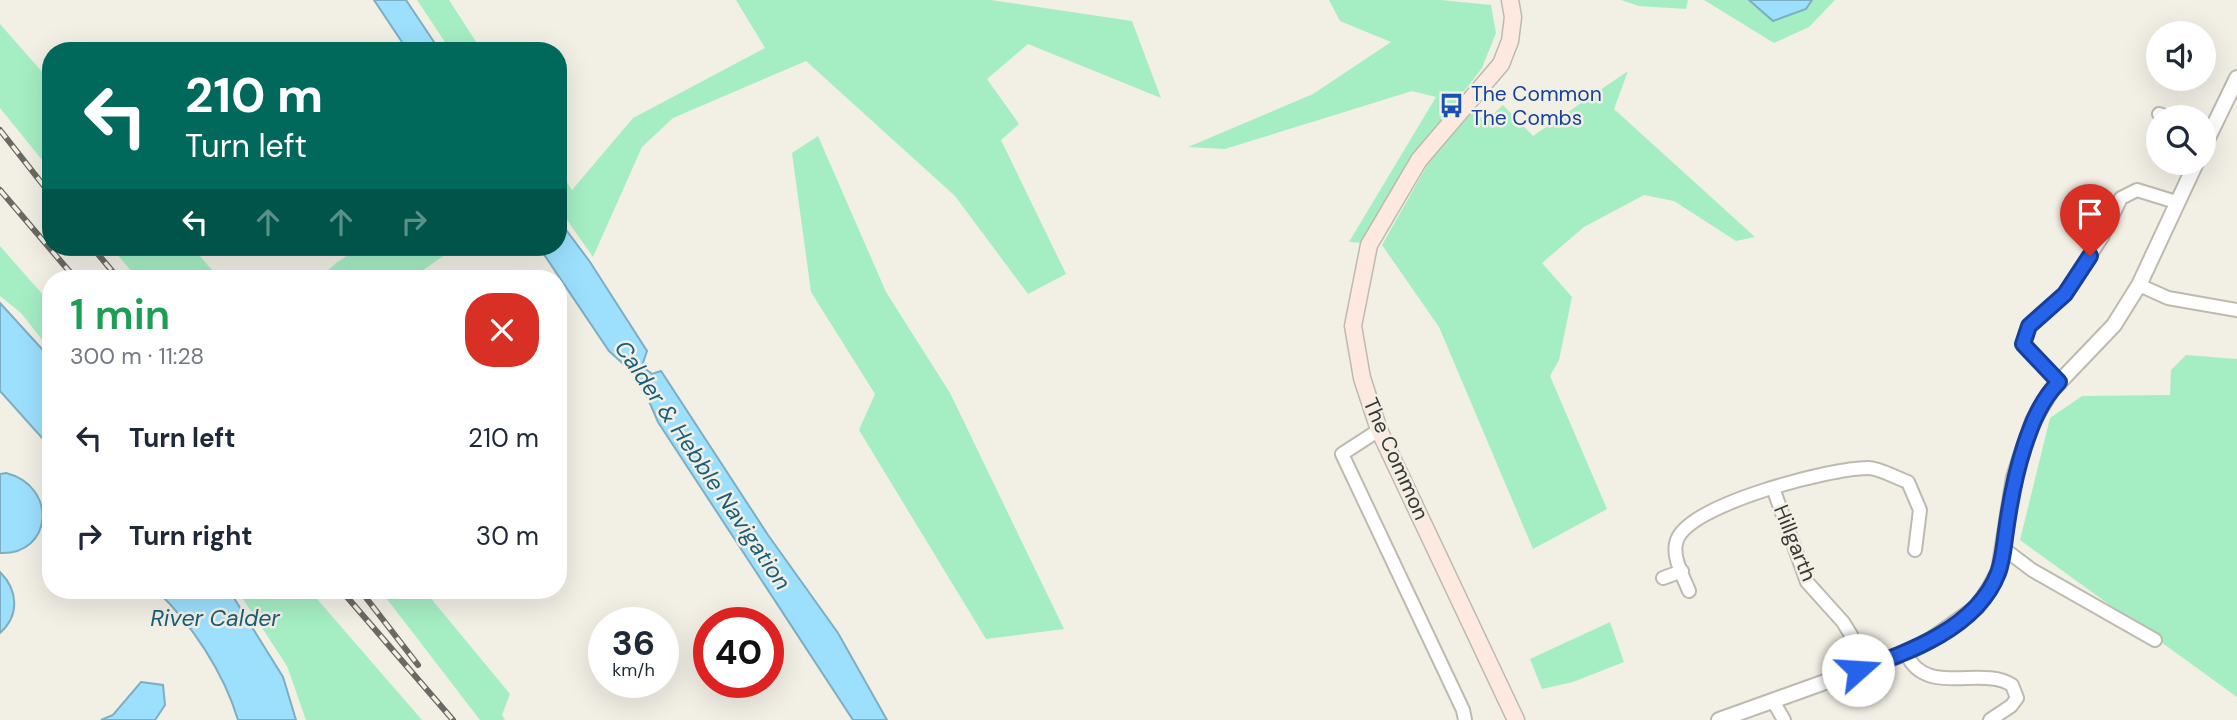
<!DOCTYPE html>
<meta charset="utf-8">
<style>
body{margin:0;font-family:"DM Sans",sans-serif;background:#f2f2f3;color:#1f2937;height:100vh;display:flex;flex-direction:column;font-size:26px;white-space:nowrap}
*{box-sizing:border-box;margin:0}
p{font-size:23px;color:#747a83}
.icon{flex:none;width:38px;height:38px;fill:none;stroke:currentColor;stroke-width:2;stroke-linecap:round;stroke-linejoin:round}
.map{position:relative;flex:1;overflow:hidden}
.details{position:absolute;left:42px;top:270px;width:525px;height:329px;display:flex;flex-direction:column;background:#fff;border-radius:28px;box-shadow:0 7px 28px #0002}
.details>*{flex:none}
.guide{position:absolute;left:42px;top:42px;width:525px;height:214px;border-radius:28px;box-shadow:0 7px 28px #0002;background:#00695c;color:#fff;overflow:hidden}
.fabs{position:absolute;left:2146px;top:21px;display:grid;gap:14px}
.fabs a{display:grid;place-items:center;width:70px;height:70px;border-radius:50%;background:#fff;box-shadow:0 7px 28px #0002;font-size:35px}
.speed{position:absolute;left:588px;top:607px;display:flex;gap:14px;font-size:35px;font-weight:700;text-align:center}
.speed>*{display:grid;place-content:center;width:91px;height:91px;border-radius:50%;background:#fff;box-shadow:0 7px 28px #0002;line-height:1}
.speed small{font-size:18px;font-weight:400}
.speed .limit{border:10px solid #d22;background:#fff;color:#111}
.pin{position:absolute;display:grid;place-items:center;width:60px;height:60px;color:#fff;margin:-72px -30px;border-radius:50% 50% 50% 0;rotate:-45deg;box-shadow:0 0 7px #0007}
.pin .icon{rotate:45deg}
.me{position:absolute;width:77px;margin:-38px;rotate:71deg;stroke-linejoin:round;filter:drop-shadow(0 0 5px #0008)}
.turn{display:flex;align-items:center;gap:24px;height:147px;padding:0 28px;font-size:32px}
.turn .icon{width:91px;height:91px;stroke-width:2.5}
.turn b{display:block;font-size:49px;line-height:60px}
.lanes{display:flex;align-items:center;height:66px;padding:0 28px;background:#0003;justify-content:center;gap:35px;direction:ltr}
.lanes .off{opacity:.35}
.round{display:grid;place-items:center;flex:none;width:74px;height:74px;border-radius:28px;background:#f2f2f3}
.headline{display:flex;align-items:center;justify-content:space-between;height:119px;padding:0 28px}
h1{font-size:42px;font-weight:600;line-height:52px;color:#1e9e55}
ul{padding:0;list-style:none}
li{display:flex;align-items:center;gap:21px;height:98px;padding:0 28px}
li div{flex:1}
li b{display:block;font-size:26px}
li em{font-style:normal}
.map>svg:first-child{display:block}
</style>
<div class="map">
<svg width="2237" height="720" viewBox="0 0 2237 720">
<rect width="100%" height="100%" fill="#f2efe5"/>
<path fill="#a5eec4" d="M417 0H449L482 51H451Z
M736 0H991L1132 21 1161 98 1028 44 987 79 1019 124 1001 140 1066 274 1028 294 955 196 806 61 673 118 642 147 593 257 558 207V169L572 190 633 118 765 48Z
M1329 0H1441L1491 5 1496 33 1482 68 1418 152 1363 243 1349 242 1436 97 1412 91 1225 149 1188 147 1313 94 1391 42 1340 21Z
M1621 0H1688L1686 9 1639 6Z
M1704 0H1835L1809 27 1774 43Z
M0 24 51 82V171L0 108Z
M1628 71 1614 109 1755 237 1736 241 1674 201 1644 195 1584 227 1542 263 1572 297 1559 360 1550 376 1607 509 1533 549 1439 327 1382 245 1428 164 1473 108 1485 122 1503 105 1533 136Z
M818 136 886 292 950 393 1064 629 986 639 859 430 875 394 811 292 792 153Z
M0 246 51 304V351L21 313 0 296Z
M111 247H192L219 278H137Z
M361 247H456L412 278H320L336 263Z
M2186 355 2237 359V697L2020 540 2050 418 2082 396 2170 395 2171 370Z
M237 590H302L306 594 311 592 422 720H306L287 666Z
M380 590H424L510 694 502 715 505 720H480Z
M1610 622 1624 662 1573 682 1542 689 1530 659Z"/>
<path fill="#9ce0fe" stroke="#7eaec1" stroke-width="2" d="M374 0H406L440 51H408Z
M1749 0H1812L1806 9 1773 21Z
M558 219 590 262 647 351 642 366 652 374 661 371 768 535 838 633 887 720H853L658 422 639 378 609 351 539 247H558Z
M0 303 51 359V448L0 391Z
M6 473C58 486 53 555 0 553V474Z
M0 572C18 590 20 615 0 633Z
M156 590H229L283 677 296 720H238C224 673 192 624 156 590Z
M141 682 163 685 165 705 155 720H101L113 715Z"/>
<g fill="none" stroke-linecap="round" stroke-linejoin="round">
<defs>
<path id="minor" d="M2159 114 2168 117
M2139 285 2168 298 2237 310
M2059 382 2023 344 2029 326 2065 294 2102 237 2121 198 2137 190 2176 202
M1379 430 1342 454 1463 710 1465 720
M1773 488 1807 582 1843 622 1851 635 1858 670
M2003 548 2032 570 2155 640
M1663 578 1682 571
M1689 591C1683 576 1671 555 1677 540 1690 504 1831 468 1868 468 1880 468 1896 478 1908 482L1920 510 1915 550
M1906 653C1925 698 1981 665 2012 685L2017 698 2011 706 1990 720
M1773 701 1784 720"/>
<path id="tertiary" d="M2203 148 2237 78
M1719 720 1906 653 1929 641 1977 607 1989 589 1999 571 2014 477 2033 421 2051 391 2114 325 2139 285 2196 163"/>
<path id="secondary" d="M1510 0 1513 17 1510 41 1501 64 1419 160 1369 245 1353 326 1362 378 1379 430 1516 720"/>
</defs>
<use href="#minor" stroke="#bdbab1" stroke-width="16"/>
<use href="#tertiary" stroke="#bdbab1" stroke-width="18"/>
<use href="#secondary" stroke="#bdbab1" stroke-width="19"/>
<use href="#minor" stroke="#fff" stroke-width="12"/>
<use href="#tertiary" stroke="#fff" stroke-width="14"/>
<use href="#secondary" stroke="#fee9e0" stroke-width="16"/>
<defs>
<path id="rail" d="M0 130 51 195
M0 190 75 278
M92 247 118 278
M341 590 453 720
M360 590 418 665"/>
</defs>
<use href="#rail" stroke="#6b6964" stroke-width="6"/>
<use href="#rail" stroke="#f2efe5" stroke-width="3.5" stroke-dasharray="10" stroke-linecap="butt"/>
</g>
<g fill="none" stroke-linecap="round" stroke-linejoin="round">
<defs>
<path id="route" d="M1858 670C1909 652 1977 628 1998 573 2003 560 2004 544 2006 531 2010 502 2015 475 2024 447 2032 423 2041 400 2059 382L2023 344 2029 326 2065 294 2090 256"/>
</defs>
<use href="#route" stroke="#184099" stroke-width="18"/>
<use href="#route" stroke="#2563eb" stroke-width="12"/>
</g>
<defs>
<symbol id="bus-bare" viewBox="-9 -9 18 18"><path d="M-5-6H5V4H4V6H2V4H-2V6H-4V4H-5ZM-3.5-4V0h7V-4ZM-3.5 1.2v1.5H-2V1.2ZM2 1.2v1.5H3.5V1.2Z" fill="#1a4fb4" stroke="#f2efe5" stroke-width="2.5" paint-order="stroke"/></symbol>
</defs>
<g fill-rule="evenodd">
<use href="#bus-bare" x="1434" y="88" width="35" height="35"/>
</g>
<g text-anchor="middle" stroke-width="5" stroke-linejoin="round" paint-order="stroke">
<g font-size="21" fill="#164399" stroke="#f2efe5" text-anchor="start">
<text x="1471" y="101">The Common<tspan x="1471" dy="24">The Combs</tspan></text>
</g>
<g font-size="21" fill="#393834" stroke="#f2efe5">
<text transform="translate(1396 459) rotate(66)" y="7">The Common</text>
<text transform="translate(1795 543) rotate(68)" y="7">Hillgarth</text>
</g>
<g font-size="23" font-style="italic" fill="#1a5f79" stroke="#f2efe5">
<text transform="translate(703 465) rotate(56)" y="8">Calder &amp; Hebble Navigation</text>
<text x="215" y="626">River Calder</text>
</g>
</g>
</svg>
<div class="fabs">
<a><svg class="icon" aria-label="sound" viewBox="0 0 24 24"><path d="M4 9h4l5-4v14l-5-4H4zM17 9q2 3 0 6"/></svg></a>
<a><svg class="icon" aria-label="search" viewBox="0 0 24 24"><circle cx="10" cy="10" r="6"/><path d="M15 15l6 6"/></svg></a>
</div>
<div class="speed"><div>36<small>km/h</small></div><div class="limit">40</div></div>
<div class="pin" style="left:2090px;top:256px;background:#d93025"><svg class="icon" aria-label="arrive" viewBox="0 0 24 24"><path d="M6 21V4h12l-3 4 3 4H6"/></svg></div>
<svg class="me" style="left:1858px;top:670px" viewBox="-20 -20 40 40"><circle r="19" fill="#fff"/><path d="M0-13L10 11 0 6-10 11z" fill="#2563eb"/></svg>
<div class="guide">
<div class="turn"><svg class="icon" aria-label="left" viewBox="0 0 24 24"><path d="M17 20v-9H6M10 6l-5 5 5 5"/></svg><div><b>210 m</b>Turn left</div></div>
<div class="lanes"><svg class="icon" aria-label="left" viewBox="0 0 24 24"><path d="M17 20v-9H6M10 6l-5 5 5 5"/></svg><svg class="icon off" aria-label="ahead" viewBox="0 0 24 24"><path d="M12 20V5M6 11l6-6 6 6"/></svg><svg class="icon off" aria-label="ahead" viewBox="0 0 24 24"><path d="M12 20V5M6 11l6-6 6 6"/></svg><svg class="icon off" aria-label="right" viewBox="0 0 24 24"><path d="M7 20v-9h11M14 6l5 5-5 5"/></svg></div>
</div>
<section class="details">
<div class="headline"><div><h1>1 min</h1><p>300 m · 11:28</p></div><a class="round" style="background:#d93025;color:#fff"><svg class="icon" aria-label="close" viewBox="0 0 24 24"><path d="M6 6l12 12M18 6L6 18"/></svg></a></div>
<ul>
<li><svg class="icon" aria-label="left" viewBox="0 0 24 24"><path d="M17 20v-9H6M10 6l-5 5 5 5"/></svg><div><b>Turn left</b></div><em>210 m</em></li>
<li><svg class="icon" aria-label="right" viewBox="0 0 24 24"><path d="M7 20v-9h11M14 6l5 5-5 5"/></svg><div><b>Turn right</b></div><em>30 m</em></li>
</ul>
</section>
</div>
